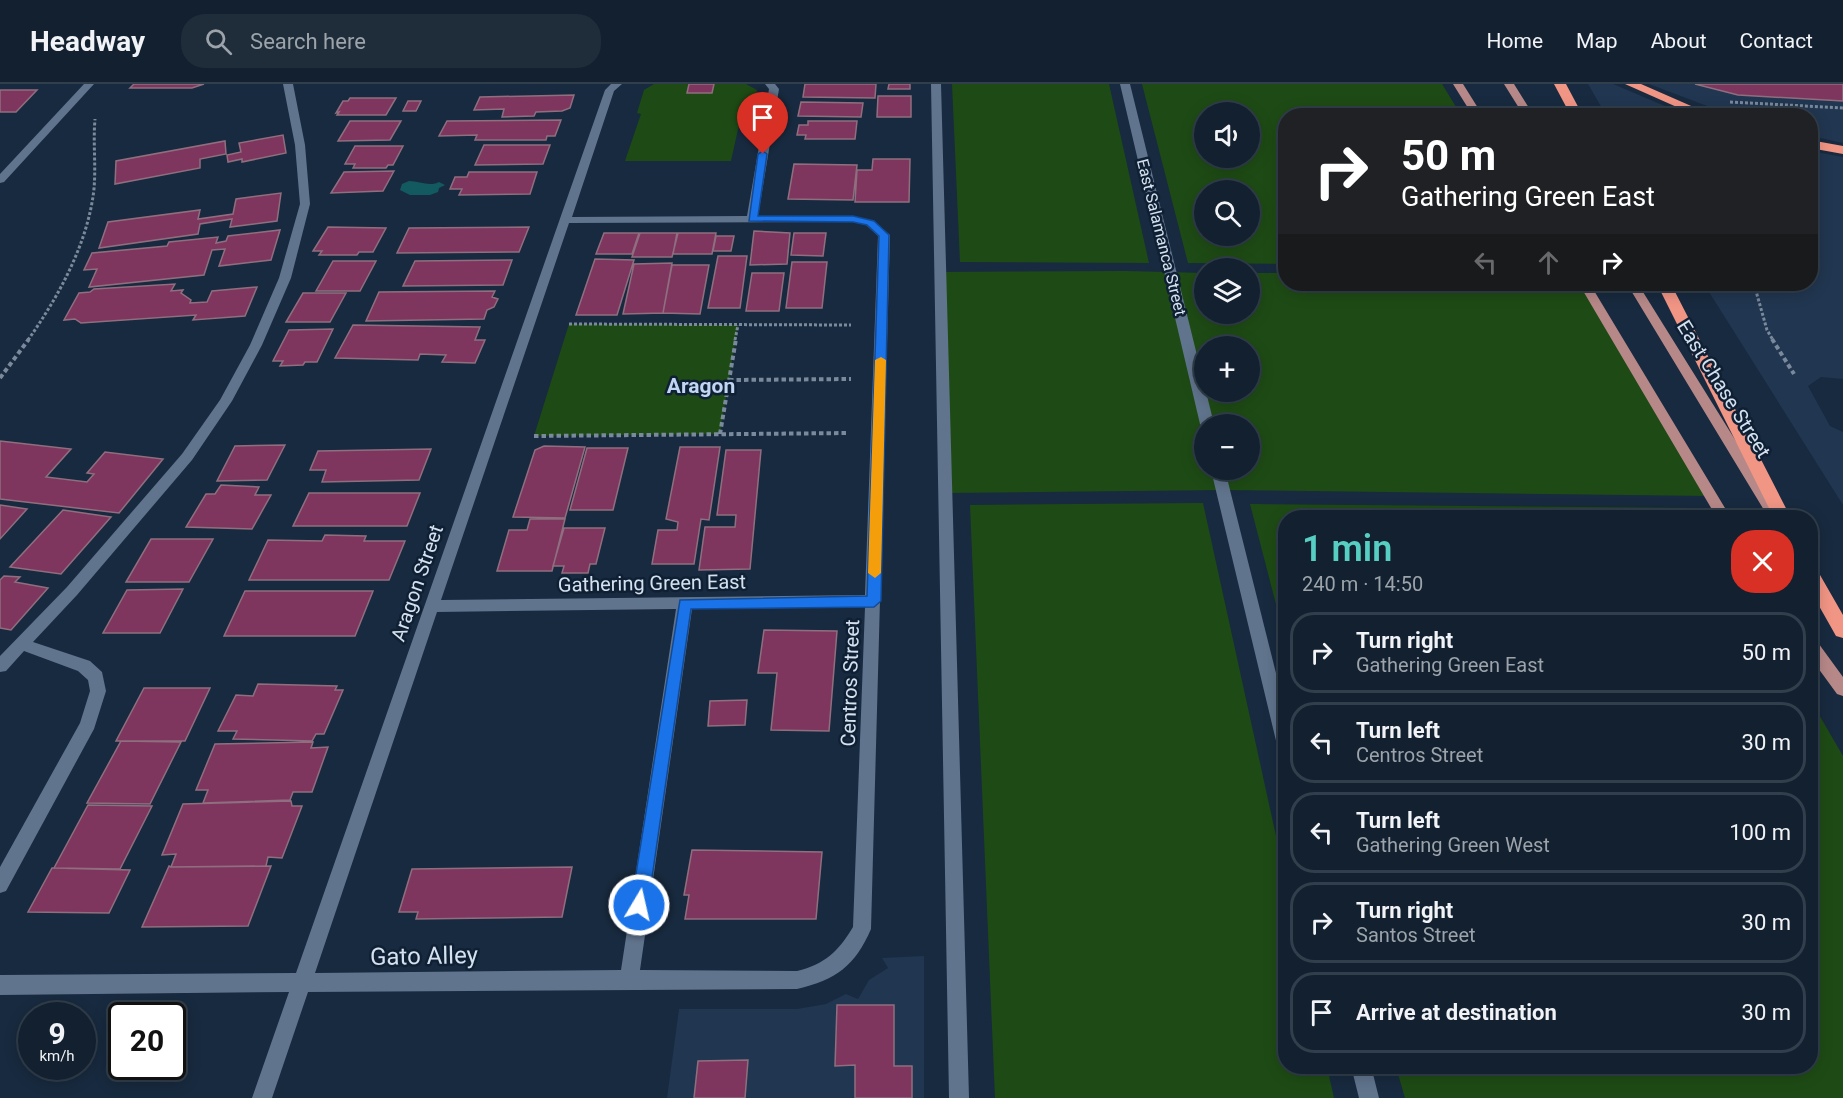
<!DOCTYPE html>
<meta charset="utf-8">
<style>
body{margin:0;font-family:Roboto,sans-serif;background:#1f2d3b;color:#f1f3f6;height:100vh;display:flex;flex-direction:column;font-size:22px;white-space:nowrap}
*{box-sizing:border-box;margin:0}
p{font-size:20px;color:#9ca3aa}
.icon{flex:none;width:33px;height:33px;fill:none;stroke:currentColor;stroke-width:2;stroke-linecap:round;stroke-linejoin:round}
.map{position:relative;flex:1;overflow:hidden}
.side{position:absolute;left:1278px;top:426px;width:540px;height:564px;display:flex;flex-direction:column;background:#12202f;border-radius:24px;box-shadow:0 3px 15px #0003,0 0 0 2px #313e4b}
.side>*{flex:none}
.hud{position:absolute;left:1278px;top:24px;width:540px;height:183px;border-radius:24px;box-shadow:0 3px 15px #0003,0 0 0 2px #313e4b;background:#202124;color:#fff;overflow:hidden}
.tools{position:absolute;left:1194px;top:18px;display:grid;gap:12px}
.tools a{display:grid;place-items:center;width:66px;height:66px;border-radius:50%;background:#12202f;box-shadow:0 3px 15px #0003,0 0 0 2px #313e4b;font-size:30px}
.speed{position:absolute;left:18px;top:918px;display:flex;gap:12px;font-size:30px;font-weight:700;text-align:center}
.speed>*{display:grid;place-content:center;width:78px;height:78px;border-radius:50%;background:#12202f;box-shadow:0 3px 15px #0003,0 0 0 2px #313e4b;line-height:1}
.speed small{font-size:15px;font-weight:400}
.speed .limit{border:3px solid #111;border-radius:9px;background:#fff;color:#111}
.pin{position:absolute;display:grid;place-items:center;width:51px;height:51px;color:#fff;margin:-62px -26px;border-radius:50% 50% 50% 0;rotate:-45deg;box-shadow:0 0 6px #0007}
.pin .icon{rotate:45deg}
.me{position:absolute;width:66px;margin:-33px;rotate:9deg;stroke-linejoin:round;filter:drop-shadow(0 0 4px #0008)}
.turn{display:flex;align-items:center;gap:21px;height:126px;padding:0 24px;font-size:27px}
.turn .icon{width:78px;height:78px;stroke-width:2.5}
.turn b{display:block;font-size:42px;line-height:51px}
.lanes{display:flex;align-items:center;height:57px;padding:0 24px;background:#0003;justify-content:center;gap:30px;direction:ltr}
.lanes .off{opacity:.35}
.round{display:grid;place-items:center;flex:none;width:63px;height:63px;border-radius:24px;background:#1f2d3b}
.overview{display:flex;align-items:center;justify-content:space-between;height:102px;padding:0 24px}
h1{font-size:36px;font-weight:600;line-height:45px;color:#57cec2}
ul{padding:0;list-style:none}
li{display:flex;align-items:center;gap:18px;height:81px;margin:0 12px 9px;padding:0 12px;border:3px solid #313e4b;border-radius:24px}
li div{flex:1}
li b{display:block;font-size:22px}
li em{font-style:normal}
header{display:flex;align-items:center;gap:36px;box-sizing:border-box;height:84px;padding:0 30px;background:#12202f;border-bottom:2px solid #313e4b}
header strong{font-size:28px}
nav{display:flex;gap:33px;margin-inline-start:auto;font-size:21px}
.search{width:420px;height:54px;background:#1f2d3b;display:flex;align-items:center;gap:15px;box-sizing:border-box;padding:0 21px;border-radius:24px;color:#9ca3aa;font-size:22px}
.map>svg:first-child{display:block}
</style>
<header>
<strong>Headway</strong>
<div class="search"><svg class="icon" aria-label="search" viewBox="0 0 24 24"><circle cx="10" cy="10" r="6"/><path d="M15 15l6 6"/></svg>Search here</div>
<nav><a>Home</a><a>Map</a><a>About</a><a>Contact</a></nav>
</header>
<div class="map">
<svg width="1843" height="1014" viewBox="0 0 1843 1014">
<rect width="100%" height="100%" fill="#182a3f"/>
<path fill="#213650" d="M1588 0H1613L1686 31H1606Z
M1649 0H1843V59L1811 52 1810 32 1731 31Z
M1811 67 1843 73V295L1821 293 1808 302 1830 342 1843 348V421L1704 200H1810Z
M924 872V1014H667L679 925H797L826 920 846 910 858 915 869 896 888 884 882 874Z"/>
<path fill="#1e4b15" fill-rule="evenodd" d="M654 0H746L757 6 752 32 737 34 740 36 731 77H625L641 30 637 29 644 6Z
M952 0H1109L1149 179 960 178Z
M1142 0H1442L1461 31 1286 32 1285 180 1188 179ZM1250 28V74H1204V28ZM1204 106H1250V152H1204Z
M1126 187 1204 189V230H1250V189H1285L1286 200H1584L1710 412 1223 406 945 409 940 188ZM1204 262H1250V308H1204ZM1204 340H1250V386H1204Z
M569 240 738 241 720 350 534 352Z
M1203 419 1285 793 1286 982 1327 983 1334 1014H995L970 421Z
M1250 420 1694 424 1700 433 1286 434 1285 555Z
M1811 617 1843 672V1014H1405L1396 983 1810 982Z"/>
<path fill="#125a60" d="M409 97C419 97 430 103 439 98L445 101 439 104 438 108 430 111H410L400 106 402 100Z"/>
<path fill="#7e365f" stroke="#8f6f7f" stroke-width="1.5" d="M134 0H204L192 4H130Z
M689 0H714L712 9H687Z
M805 0H876L875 14 803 13Z
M889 0H910V5H888Z
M1695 0H1843V17L1738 11Z
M0 6H37L16 28H0Z
M574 11 570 24 562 27 536 28 534 32 502 33 504 25 474 26 480 13Z
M878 12H911V33H877Z
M350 14H396L386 31H337L339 28 336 29 343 17H348Z
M408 17H421L416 27H403Z
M801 18 863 19 861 33 798 32Z
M561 36 555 52H547L546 56H475L477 51 439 52 447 37Z
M350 37H401L390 56 338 57Z
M808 37H857L855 55H805L806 51H797L799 41H808Z
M283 51 286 69 242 78V75L228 78 227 71 241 68 239 59Z
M225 57 226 70 200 75V84L115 100 116 77Z
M484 61H550L543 80 475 81Z
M355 62H403L393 81H388L386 84H353L355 80H345Z
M873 75H910L909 118H855L857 86H872Z
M794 80 857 81 853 116 788 115Z
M394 87 383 107 331 109 344 88Z
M469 88H537L530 110 459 111 462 105H450L455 93H467Z
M281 109 277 137 230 143 232 135 200 140 198 150 99 164 108 138 200 126 198 135 233 130 236 115Z
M328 143 386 144 373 168H359L357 171H319L322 167H313Z
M529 143 519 168 397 169 409 144Z
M280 146 271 176 219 182 225 165 212 166 204 191 89 203 97 185 84 186 92 169 167 162 169 158 218 153 216 159 226 157 228 152Z
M754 147 790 149 787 180 750 181Z
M604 149H639L632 170H596Z
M640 149H678L672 173H632Z
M677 149H716L712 170H673Z
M794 149H826L823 172 791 171Z
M716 152H734L731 167H713Z
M718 172H747L740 224H708Z
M595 175 634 176 617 231H576Z
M512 176 503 201 403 202 415 177Z
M333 177H376L360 207H316Z
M792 178H827L822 224H786Z
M672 179 663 229 623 230 634 180Z
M672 181H709L700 230 663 229Z
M752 189H784L779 227H746Z
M175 200 171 207 183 206 181 209 191 216 190 219 207 218 212 207 257 203 245 232 193 236 196 231 81 239 75 235 64 236 79 209 90 208 94 205Z
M495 207 492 213 498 215 494 223 487 226 484 235 366 237 379 208Z
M303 209H346L330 238H286Z
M353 241 480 243 475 256H485L475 279 442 278 446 271 420 270 418 276 335 274Z
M333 245 317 278H305L303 281 280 282 283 277H273L289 246Z
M0 357 71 365 46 393 87 398 94 390 87 389 105 368 163 375 119 429 0 415Z
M285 361 267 396 217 397 235 362Z
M544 362 585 363 565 434 513 433 535 366Z
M680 363H720L709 436 701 435 694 480H652L658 446H677L678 438 666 435Z
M587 364H628L613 426H570Z
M431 365 419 396 322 398 326 386H310L318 367Z
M726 366H761L750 485 699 486 705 443H735L736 431H717Z
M221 401 259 403 255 411H271L252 445 186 443 206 410H215Z
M309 409H420L407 442H293Z
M0 421 27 425 0 455Z
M63 426 111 433 61 490 10 483Z
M530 435H565L552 487H497L509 446H527Z
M564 444H605L596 480H590L588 489H562L564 482H553Z
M325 451 366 452 364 457H405L389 496H249L268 456 322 457Z
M151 455H213L189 498H126Z
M4 492 20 493 15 498 48 504 11 546 0 544V496Z
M183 505 160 549H103L127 506Z
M245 507H373L355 552H224Z
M764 546 837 547 829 647 771 646 777 589H758Z
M258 600 337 602 335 606H343L324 650H316L312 657 233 655 237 647H218L236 611 253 612Z
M144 604H210L185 657H116Z
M747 616 745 641 708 642 710 617Z
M121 657 181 658 150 720 87 719Z
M313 658 311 664 328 663 312 708H293L290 716 203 719 208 706H196L215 660Z
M291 717 292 722H302L282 774 268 773 266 782 171 783 176 770 162 771 183 720Z
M88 721 152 722 120 785 54 784Z
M692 766 822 768 816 835H685L689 811H684Z
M169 782 171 783 271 782 248 842 142 843Z
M572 783 562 833 416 835 418 828H399L412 785Z
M52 784H54L130 786 109 829 28 828Z
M837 921H894V982H912V1014H855V981L835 982Z
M748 976 745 1014H694L698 977Z"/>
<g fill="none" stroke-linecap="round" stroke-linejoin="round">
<path stroke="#7a899b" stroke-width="3" stroke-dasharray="3 2" stroke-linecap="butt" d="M1730 18 1843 24
M1754 200 1767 246 1773 256
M569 240 851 241
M28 256C59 212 88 159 94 105 96 81 93 58 95 35
M735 256 738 241"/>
<path stroke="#7a899b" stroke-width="4" stroke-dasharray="4.5 3" stroke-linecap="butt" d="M1772 255 1794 290
M0 294 29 255
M729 296 851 295
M720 350 736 255
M534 352 848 349"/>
<path fill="#60748d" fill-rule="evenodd" d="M84 0H94L4 98 0 99V90Z
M283 0H293L305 61 310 120 291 194 262 261 232 317 192 376 77 511 33 558 90 577 102 588 106 607 94 645 6 807 0 809V783L80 639 90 607 88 596 78 587 24 567 6 587 0 588V572L67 503 182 370 220 316 250 261 279 194 300 120 295 61Z
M611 0H622L614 7 572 133 747 132 769 5 765 0H775L779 5 758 132H853L874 137 890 151 871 845C855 882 836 896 797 905L308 908 272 1014H252L289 908 0 911V891L296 889 605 6ZM853 138 866 141 878 152 865 511 441 516 569 139ZM865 523 853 843C838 868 825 880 797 887L640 886 692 525ZM676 525 621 886 315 889 437 528Z
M931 0H941L969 1014H949Z
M1120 0H1130L1214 340H1204V344L1200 340Z
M1211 386H1225L1286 629V672L1280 670 1278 665Z
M1351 982H1371L1379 1014H1359Z"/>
<path fill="#b78888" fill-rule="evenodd" d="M1453 0H1463L1483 32H1473Z
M1504 0H1514L1534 32H1524Z
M1579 200H1590L1731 434H1717Z
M1627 200H1638L1777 423 1779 427 1777 431H1767Z
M1810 554 1816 556 1843 593V612L1837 610 1810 573Z"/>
<path fill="#f19585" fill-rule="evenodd" d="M1554 0H1566L1583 32H1571Z
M1625 0H1641L1714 32H1697Z
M1810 56 1843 62V70L1810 64Z
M1657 200H1671L1791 434H1774Z
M1810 482 1816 484 1843 531V554L1836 552 1810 506Z"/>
</g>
<path fill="#1a73e8" stroke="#114b97" stroke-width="1.5" d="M763 67 767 70 758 132H853L874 137 889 151 881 517 874 523 691 525 648 821 645 827 639 829 634 827 631 821 680 516 867 512 879 152 867 141 853 138 749 137 758 70Z"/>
<path fill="#f59e0b" d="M881 273 886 276 881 489 875 494 868 489 875 276Z"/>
<g text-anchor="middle" stroke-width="5" stroke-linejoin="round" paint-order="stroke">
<g font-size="16" fill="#d5e1ef" stroke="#0f2034">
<text transform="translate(1162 153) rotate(76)" y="6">East Salamanca Street</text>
</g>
<g font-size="20" fill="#d5e1ef" stroke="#0f2034">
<text transform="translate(1724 305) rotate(58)" y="7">East Chase Street</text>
<text transform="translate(417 499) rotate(-71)" y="7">Aragon Street</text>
<text transform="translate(652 499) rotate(-1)" y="7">Gathering Green East</text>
<text transform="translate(850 599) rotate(-88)" y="7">Centros Street</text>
</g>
<g font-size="21" font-weight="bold" fill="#c0d6f2" stroke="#0f2034">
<text x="701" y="309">Aragon</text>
</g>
<g font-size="24" fill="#d5e1ef" stroke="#0f2034">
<text transform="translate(424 872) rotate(-1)" y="8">Gato Alley</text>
</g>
</g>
</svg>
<div class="tools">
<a><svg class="icon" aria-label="sound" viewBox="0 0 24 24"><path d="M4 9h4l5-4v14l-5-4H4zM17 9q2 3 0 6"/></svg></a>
<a><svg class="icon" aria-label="search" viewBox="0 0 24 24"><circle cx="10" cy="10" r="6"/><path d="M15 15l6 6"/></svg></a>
<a><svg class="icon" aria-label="layers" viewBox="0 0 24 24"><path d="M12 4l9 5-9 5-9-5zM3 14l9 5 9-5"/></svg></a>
<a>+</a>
<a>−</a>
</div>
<div class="speed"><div>9<small>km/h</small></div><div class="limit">20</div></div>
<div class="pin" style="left:763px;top:70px;background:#d93025"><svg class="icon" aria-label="arrive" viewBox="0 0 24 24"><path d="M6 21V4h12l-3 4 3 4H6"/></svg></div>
<svg class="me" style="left:639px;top:821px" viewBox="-20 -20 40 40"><circle r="17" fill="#1a73e8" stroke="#fff" stroke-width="3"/><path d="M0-11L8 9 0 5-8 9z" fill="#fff"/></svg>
<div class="hud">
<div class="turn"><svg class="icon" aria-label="right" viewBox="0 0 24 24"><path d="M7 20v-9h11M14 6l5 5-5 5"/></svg><div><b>50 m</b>Gathering Green East</div></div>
<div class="lanes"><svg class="icon off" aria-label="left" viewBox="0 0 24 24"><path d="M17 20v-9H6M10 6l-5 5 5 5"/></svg><svg class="icon off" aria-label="ahead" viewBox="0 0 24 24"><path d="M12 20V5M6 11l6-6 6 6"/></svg><svg class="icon" aria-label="right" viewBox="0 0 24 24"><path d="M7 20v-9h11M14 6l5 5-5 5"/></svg></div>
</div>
<section class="side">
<div class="overview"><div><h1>1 min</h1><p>240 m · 14:50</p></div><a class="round" style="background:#d93025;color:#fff"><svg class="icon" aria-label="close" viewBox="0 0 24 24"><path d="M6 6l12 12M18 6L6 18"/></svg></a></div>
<ul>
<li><svg class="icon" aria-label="right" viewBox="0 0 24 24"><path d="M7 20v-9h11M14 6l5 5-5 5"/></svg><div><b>Turn right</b><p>Gathering Green East</p></div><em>50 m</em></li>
<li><svg class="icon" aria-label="left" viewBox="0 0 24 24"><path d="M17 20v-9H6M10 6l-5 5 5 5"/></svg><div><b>Turn left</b><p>Centros Street</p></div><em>30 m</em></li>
<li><svg class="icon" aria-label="left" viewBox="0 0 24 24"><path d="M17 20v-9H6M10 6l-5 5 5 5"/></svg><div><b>Turn left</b><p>Gathering Green West</p></div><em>100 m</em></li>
<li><svg class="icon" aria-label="right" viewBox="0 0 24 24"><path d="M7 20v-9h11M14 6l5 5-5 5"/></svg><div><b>Turn right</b><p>Santos Street</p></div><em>30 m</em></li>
<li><svg class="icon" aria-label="arrive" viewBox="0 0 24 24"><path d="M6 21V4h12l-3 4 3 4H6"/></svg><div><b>Arrive at destination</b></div><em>30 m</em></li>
</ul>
</section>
</div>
